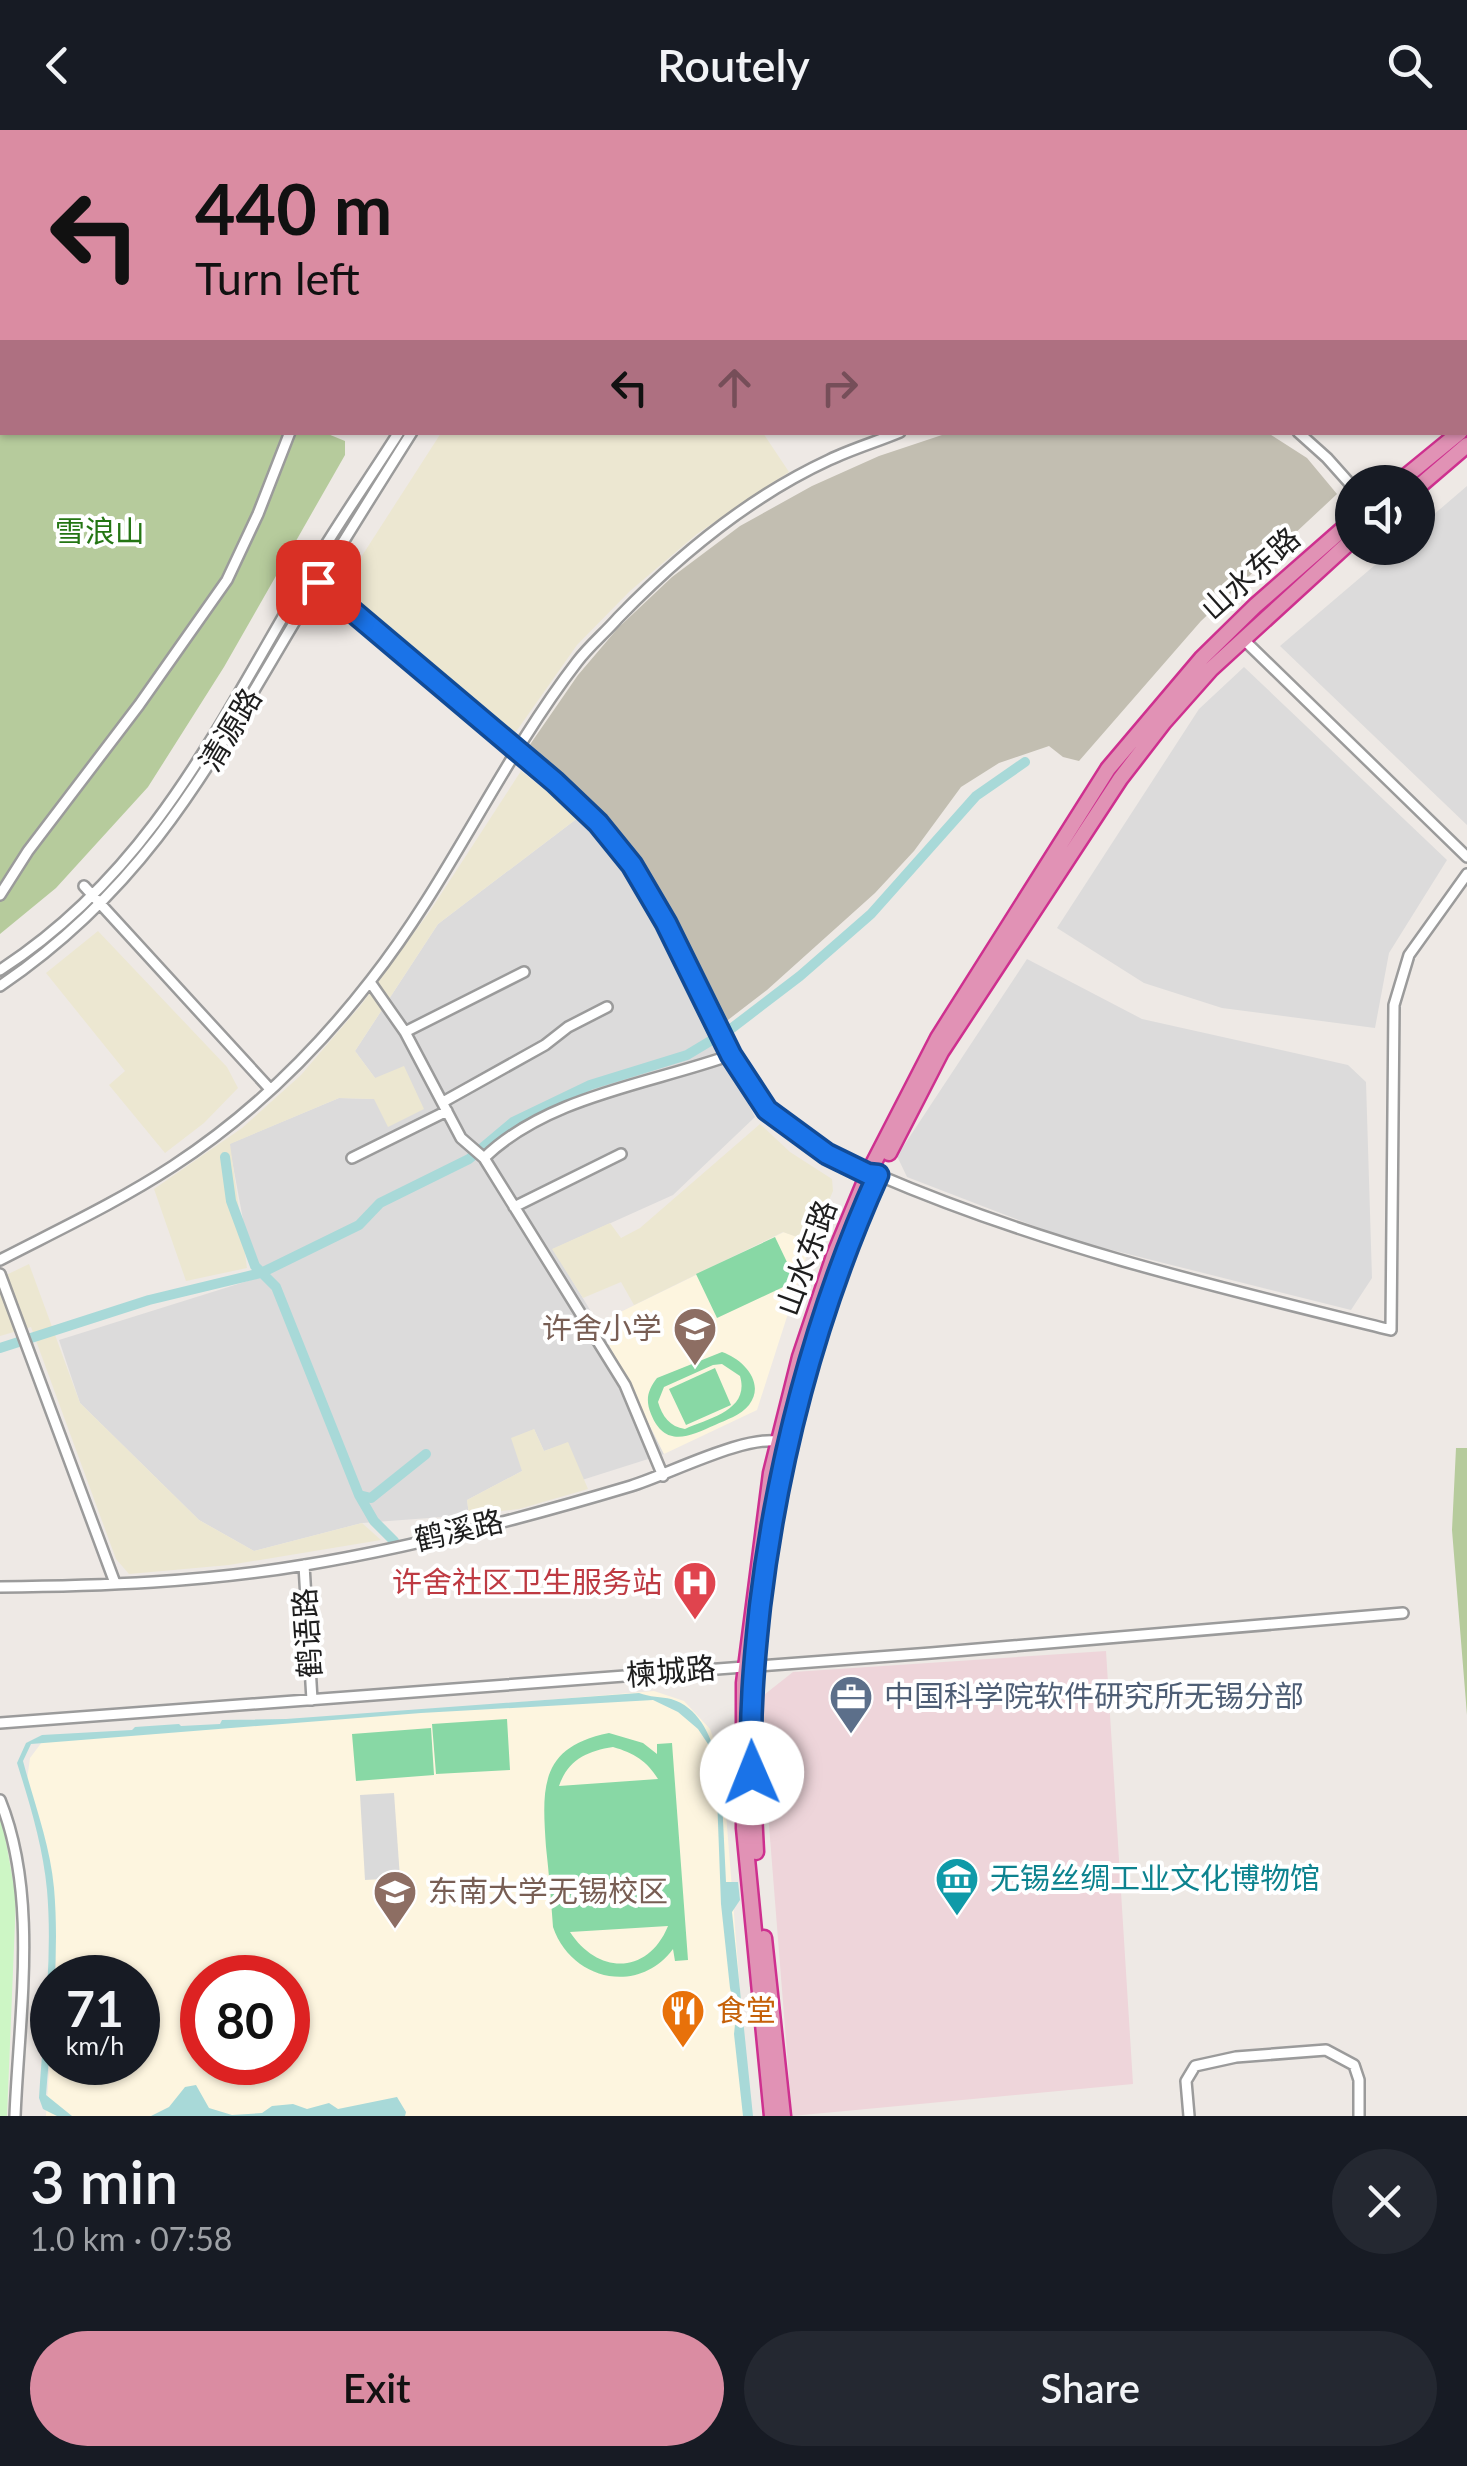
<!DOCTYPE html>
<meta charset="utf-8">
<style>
body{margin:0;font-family:Lato,"Noto Sans SC",sans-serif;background:#242831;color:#f1f3f6;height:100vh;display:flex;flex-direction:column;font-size:38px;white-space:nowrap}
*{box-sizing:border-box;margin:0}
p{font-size:32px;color:#9ea1a6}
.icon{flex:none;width:55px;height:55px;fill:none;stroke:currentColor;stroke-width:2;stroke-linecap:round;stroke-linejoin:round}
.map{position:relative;height:1986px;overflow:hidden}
.panel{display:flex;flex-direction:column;background:#171b24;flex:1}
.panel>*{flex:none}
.banner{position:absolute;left:0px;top:0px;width:1468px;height:305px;box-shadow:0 2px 8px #0004;background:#da8ca2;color:#111;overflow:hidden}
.tools{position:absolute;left:1335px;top:335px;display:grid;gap:20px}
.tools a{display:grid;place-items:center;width:100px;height:100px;border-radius:50%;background:#171b24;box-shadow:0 2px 8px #0004;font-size:50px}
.speed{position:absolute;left:30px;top:1825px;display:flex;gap:20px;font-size:50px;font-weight:700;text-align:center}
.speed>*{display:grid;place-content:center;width:130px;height:130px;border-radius:50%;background:#171b24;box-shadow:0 2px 8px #0004;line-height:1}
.speed small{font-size:25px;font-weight:400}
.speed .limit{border:15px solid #d22;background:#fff;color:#111}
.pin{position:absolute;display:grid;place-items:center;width:85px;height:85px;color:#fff;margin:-42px;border-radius:20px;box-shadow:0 5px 15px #0006}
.me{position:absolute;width:110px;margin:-55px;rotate:359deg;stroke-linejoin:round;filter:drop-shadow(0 0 8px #0008)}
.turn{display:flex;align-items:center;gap:35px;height:210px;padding:0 30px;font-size:45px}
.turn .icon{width:130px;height:130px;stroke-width:2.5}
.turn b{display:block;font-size:70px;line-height:85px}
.lanes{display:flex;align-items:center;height:95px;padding:0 30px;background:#0003;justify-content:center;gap:50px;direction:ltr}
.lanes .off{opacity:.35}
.round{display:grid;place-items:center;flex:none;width:105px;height:105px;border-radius:52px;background:#242831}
.overview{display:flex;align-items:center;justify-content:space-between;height:170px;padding:0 30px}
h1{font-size:60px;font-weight:600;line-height:75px}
.action{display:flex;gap:20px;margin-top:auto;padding:20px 30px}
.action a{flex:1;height:115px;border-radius:60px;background:#da8ca2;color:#111;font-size:40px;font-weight:600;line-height:115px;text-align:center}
.action a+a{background:#242831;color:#f1f3f6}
header{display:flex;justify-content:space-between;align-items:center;height:130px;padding:0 30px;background:#171b24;font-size:45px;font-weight:600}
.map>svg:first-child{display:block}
</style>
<header><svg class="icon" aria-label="back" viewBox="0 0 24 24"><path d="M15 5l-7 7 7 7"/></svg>Routely<svg class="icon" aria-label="search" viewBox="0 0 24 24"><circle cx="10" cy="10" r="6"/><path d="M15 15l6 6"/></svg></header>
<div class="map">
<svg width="1467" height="1986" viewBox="0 0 1467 1986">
<rect width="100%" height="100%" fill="#eee9e5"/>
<path fill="#dcdbdb" d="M1467 356V695L1280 516 1395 418H1418V398Z
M1244 537 1447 730 1389 823 1375 898 1222 878 1144 853 1057 798 1199 579Z
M579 687 639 763 755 987 673 1065 553 1119 598 1193 664 1324 582 1350 568 1313 544 1321 534 1299 522 1341 467 1370 469 1385 362 1393 254 1421 199 1390 80 1273 59 1210 254 1149 229 1014 339 968 374 969 375 948 355 921 438 794Z
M1027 829 1142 889 1348 935 1366 952 1372 1148 1351 1180 1068 1109 907 1047 897 1026Z"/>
<path fill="#eed5da" d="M1106 1521 1133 1954 792 1986 759 1569 793 1542Z"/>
<path fill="#fdf5df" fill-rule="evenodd" d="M784 1102 811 1112 757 1280 664 1324 598 1193Z
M654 1561 684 1571 710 1599 722 1633 750 1986H46L52 1898V1932H138V1848L56 1847 53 1764 27 1650 30 1628 42 1612ZM202 1848H288V1932H202Z"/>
<path fill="#c2beb1" d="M948 303H1268L1307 328 1337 364 1201 491 1079 631 1063 627 1049 616 999 633 961 657 914 721 875 763 767 860 724 893 679 798 632 717 529 616 578 545 618 498 672 447 740 396 812 356 879 326Z"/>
<path fill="#ece7d1" d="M441 303H763L789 342 697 404 630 461 577 515 513 606 340 460Z
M521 641 579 687 438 794 355 921 375 948 404 936 424 979 388 997 374 969 339 968 230 1014 247 1138 186 1151 154 1059 242 998 301 945 361 875 430 781Z
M98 801 227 937 238 958 204 993 165 1023 109 955 125 941 46 843Z
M760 994 790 1022 832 1049 833 1061 811 1112 783 1102 634 1175 621 1152 583 1168 552 1119 610 1093 621 1108 640 1098Z
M29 1134 80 1273 199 1390 254 1421 362 1393 381 1410 229 1435 129 1444 116 1429 31 1197 0 1206V1148Z
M534 1299 544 1321 568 1312 588 1359 519 1379 469 1385 467 1370 522 1341 511 1308Z"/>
<path fill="#b6cb9c" d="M0 0H314L2 2V302H323L345 311V325L224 537 148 657 56 758 0 804Z
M1456 1318H1467V1585L1452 1400Z"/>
<path fill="#cdf6c5" d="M0 1678 16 1768 7 1986H0Z"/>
<path fill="#88d8a5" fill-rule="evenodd" d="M775 1107 796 1151 717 1188 696 1144Z
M722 1222C743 1229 766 1253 749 1275 741 1285 726 1290 715 1295 690 1306 665 1319 651 1284 645 1269 648 1260 657 1248ZM722 1234 740 1246C750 1280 710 1288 685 1299 670 1297 662 1286 658 1272L664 1257 713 1235Z
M715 1238 731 1275 686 1295 669 1259Z
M507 1589 510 1640 436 1644 432 1594Z
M431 1598 434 1645 356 1651 352 1604Z
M609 1603 643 1613 657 1624V1614L672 1613 688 1830 675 1831 673 1819C638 1866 571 1850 553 1797 551 1770 549 1744 546 1717 542 1658 539 1617 609 1603ZM613 1617C634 1623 647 1631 658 1649L559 1656C568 1630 587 1621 613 1617ZM668 1796C648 1845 598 1845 570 1802Z"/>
<path fill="#dadada" d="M394 1663 400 1748 365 1750 360 1665Z"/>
<path fill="#a8d9d8" d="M639 1563C649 1567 662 1567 671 1569 698 1577 710 1604 716 1626L720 1628 726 1752H738L740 1770 732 1782 753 1986H743L734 1904 736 1885 730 1858 721 1774 716 1639 708 1614 698 1599 678 1582 653 1570 421 1583 31 1614 23 1631C34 1673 50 1714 54 1758 60 1826 51 1897 46 1965L72 1986H57L43 1979 39 1968C43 1899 53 1829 47 1760 43 1717 30 1674 17 1633L26 1613 42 1605 132 1600 135 1597 179 1594 181 1596 220 1594 222 1590 286 1589Z
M196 1955 209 1978 232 1985 262 1983 272 1976 293 1974 307 1979 329 1973 338 1979 397 1967 406 1982 405 1986H151L169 1977 185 1957Z"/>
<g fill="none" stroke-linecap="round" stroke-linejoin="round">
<path stroke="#a8d9d8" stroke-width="10" d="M225 1027 231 1071 255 1136 276 1157 359 1365 371 1368 426 1324
M0 1218 149 1170 261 1143 359 1095 380 1073 469 1029 513 992 590 955 687 925 732 898 800 846 871 784 976 666 1025 632
M359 1365 374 1391 394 1411"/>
<defs>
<path id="minor" d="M761 0 762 2
M25 2 26 0
M317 2V0
M742 2 748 0
M774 2 781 0
M0 86 2 78
M1298 302 1327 328 1352 356
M302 442 318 452 555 653 598 693 633 735 666 793 731 925 767 980 827 1023 868 1044 878 1045C1043 1116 1216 1157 1391 1200L1394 875 1409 825 1467 744
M1243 509 1467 727
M84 756 270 959
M0 765 28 721 139 575 227 450 258 384 290 302
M0 840C150 743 217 598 305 449 334 399 368 351 399 302
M370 852 405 902 461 1008 484 1028 625 1255 663 1346
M0 856C144 758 205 643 291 498 330 432 371 367 412 302
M405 902 524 842
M443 972 545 915 568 897 607 877
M352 1028 447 981
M484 1028C548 966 650 954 731 925
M514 1077 621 1024
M0 1130C58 1100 118 1072 173 1036 248 987 316 921 371 850 449 751 500 632 577 532 589 516 605 503 618 488 679 425 749 367 829 330 852 319 876 312 900 302
M0 1144 115 1453
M304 1435 312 1570
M0 1457C101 1456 205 1452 305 1435 415 1417 524 1388 631 1356 670 1344 747 1303 783 1312
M0 1593 931 1523 1403 1483
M0 1670C39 1766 19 1885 15 1986
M1189 1986 1186 1951 1195 1936 1236 1927 1326 1920 1354 1935 1359 1950V1986"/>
<path id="highway" d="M1399 352 1460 302
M1418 357 1467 315
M889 1023 941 922 1120 649 1164 592 1211 539 1352 410
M767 1423 791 1292
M752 1643 756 1722
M764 1808 783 1986
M772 1986 744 1698V1553L771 1343 800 1227 834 1126 868 1044 938 908 1108 639 1202 528 1255 476 1352 391"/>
</defs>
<use href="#minor" stroke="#9b9b9b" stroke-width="14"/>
<use href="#highway" stroke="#ce308f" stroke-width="19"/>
<use href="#minor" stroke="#fff" stroke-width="9"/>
<use href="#highway" stroke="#e192b5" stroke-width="14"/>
</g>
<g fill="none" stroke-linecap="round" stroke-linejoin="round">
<defs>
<path id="route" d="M318 452 555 652 598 693 632 735 666 793 731 925 767 980 827 1024 868 1044 878 1045C816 1183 778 1327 760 1476 754 1532 749 1587 752 1643"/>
</defs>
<use href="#route" stroke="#114b97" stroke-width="25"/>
<use href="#route" stroke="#1a73e8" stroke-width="18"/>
</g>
<defs>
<symbol id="school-pin" viewBox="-11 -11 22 30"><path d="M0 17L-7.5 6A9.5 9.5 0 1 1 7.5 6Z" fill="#8d6e63" stroke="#fff"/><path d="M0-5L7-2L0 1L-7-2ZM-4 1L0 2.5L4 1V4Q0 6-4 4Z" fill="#fff"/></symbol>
<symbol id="hospital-pin" viewBox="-11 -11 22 30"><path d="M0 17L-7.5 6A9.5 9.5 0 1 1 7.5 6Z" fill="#e0444e" stroke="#fff"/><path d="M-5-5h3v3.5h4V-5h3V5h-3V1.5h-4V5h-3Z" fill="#fff"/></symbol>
<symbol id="office-pin" viewBox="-11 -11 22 30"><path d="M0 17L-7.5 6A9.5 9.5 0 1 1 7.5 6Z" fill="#5c6f8a" stroke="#fff"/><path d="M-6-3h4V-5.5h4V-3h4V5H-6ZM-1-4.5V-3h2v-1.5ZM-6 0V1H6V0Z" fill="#fff"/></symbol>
<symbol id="museum-pin" viewBox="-11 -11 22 30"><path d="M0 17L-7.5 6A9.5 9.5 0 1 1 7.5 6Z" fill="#0f9aa8" stroke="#fff"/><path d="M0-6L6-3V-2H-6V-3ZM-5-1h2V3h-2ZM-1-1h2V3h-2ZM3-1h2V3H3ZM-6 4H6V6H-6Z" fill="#fff"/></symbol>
<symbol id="university-pin" viewBox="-11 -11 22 30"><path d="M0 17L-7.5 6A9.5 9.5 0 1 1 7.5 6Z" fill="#8d6e63" stroke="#fff"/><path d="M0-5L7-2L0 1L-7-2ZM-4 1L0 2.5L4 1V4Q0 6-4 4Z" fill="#fff"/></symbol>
<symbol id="restaurant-pin" viewBox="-11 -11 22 30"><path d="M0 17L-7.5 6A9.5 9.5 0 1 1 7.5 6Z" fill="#e8710a" stroke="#fff"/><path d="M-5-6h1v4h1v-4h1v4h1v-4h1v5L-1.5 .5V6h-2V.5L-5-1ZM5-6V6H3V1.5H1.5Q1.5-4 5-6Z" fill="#fff"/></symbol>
</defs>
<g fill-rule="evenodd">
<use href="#school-pin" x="670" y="1174" width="50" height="68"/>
<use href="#hospital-pin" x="670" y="1428" width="50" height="68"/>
<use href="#office-pin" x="826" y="1542" width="50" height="68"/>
<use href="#museum-pin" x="932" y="1724" width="50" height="68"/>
<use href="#university-pin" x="370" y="1737" width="50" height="68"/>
<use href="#restaurant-pin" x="658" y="1856" width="50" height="68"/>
</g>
<g text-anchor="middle" stroke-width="8" stroke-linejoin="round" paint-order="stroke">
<g font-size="30" fill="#247513" stroke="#fff">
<text x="100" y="412">雪浪山</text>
</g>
<g font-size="30" fill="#1e1e1e" stroke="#fff">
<text transform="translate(1251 444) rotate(-42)" y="10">山水东路</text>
<text transform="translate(231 600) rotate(-59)" y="10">清源路</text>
<text transform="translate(807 1128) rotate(-70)" y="10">山水东路</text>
<text transform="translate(459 1401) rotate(-13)" y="10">鹤溪路</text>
<text transform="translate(308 1503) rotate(-94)" y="10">鹤语路</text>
<text transform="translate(671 1542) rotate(-5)" y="10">楝城路</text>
</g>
<g font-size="30" fill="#785e54" stroke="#fff" text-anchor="end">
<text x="662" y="1209">许舍小学</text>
<text x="428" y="1772" text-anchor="start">东南大学无锡校区</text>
</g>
<g font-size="30" fill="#be3a42" stroke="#fff" text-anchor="end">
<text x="662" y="1463">许舍社区卫生服务站</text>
</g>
<g font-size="30" fill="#4e5e75" stroke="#fff" text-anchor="start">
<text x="884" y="1577">中国科学院软件研究所无锡分部</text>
</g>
<g font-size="30" fill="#0d838f" stroke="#fff" text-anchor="start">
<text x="990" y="1759">无锡丝绸工业文化博物馆</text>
</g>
<g font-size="30" fill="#c56008" stroke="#fff" text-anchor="start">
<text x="716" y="1891">食堂</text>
</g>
</g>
</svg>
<div class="tools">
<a><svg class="icon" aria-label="sound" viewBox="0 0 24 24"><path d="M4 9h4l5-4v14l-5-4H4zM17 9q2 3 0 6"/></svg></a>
</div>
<div class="speed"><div>71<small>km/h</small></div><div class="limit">80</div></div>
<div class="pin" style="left:318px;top:452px;background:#d93025"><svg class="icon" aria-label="arrive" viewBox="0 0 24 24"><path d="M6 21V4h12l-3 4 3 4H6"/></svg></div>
<svg class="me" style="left:752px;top:1643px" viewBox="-20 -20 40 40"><circle r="19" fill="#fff"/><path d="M0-13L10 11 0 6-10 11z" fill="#1a73e8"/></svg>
<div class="banner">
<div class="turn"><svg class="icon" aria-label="left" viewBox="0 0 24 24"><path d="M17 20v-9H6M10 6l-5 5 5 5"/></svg><div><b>440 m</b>Turn left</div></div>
<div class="lanes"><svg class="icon" aria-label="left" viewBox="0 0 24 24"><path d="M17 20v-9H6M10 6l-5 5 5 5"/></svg><svg class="icon off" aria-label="ahead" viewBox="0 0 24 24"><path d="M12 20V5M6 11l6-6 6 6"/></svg><svg class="icon off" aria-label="right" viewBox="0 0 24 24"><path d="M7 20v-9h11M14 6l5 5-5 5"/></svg></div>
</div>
</div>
<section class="panel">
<div class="overview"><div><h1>3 min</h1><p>1.0 km · 07:58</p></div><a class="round"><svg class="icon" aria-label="close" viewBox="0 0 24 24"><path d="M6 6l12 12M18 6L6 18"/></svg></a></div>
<div class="action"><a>Exit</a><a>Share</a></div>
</section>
